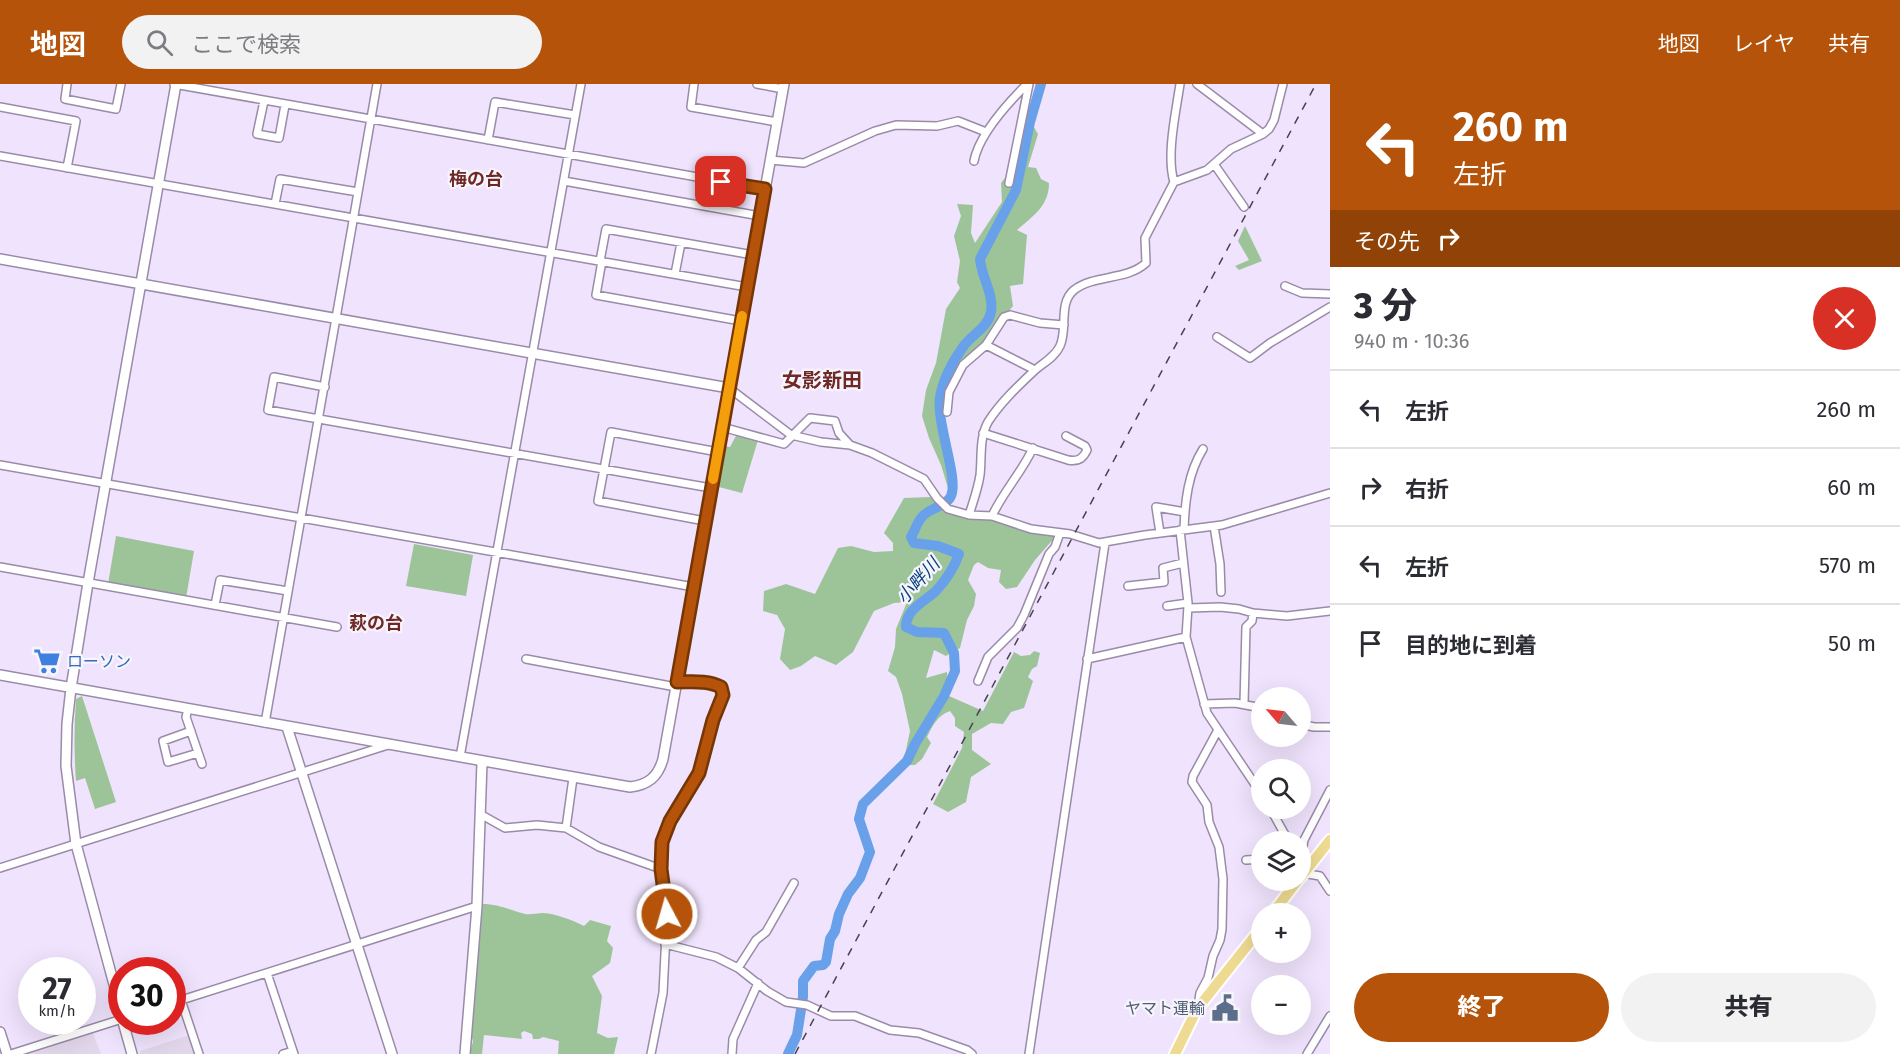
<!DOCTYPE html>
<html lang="ja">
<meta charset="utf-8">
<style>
body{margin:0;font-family:"Fira Sans","Noto Sans JP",sans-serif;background:#f2f2f3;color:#2b2b33;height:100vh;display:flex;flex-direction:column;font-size:22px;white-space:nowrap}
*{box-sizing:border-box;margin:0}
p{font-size:20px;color:#7c7c81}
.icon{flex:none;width:33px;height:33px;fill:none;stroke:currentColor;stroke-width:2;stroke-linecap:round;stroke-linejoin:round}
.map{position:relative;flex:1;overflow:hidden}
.panel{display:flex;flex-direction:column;background:#fff;width:570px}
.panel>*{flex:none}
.top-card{background:#b45309;color:#fff;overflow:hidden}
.needle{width:39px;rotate:298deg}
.fabs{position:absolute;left:1251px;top:603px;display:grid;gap:12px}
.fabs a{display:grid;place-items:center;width:60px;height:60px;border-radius:50%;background:#fff;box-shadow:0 6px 24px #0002;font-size:30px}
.speed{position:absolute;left:18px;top:873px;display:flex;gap:12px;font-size:30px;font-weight:700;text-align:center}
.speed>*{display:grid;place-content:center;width:78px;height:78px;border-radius:50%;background:#fff;box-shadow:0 6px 24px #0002;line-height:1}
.speed small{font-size:15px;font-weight:400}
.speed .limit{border:9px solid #d22;background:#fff;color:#111}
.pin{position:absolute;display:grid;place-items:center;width:51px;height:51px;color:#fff;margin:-26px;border-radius:12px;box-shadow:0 3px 9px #0006}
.me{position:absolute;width:66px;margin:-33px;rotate:354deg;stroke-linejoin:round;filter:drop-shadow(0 0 4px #0008)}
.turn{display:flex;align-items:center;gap:21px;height:126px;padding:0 24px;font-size:27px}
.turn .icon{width:78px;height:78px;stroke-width:2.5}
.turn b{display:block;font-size:42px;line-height:51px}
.then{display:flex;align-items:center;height:57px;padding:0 24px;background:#0003;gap:12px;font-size:22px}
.round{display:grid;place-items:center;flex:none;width:63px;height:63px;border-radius:32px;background:#f2f2f3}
.overview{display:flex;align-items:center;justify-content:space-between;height:102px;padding:0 24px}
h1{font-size:36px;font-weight:800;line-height:45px}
.cta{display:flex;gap:12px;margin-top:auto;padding:12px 24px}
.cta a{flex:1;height:69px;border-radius:36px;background:#b45309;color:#fff;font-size:24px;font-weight:800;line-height:69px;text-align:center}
.cta a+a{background:#f2f2f3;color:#2b2b33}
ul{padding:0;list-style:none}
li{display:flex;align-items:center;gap:18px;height:78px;padding:0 24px;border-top:2px solid #e1e1e2}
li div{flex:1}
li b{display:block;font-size:22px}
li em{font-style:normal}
header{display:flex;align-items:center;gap:36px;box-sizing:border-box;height:84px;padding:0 30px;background:#b45309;color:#fff}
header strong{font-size:28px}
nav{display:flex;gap:33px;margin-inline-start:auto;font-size:21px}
.search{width:420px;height:54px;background:#f2f2f3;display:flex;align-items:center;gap:15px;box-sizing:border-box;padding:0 21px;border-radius:33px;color:#7c7c81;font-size:22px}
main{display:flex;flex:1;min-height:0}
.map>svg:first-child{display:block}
</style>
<header>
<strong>地図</strong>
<div class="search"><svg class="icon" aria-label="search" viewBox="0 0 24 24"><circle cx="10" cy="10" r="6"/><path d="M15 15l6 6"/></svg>ここで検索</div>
<nav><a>地図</a><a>レイヤ</a><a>共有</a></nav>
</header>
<main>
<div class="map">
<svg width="1330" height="970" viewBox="0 0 1330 970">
<rect width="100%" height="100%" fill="#f0e3fd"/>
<path fill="#e2d6ea" d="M92 947 101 970H18Z
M190 951 196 970H140V967Z"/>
<path fill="#9dc499" d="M1028 33 1038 50 1028 83 1036 84 1041 95 1049 99C1049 122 1033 132 1017 146L1027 151 1023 200 1010 202 1013 222 984 259 960 279 945 309 943 359 948 384V404L941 381 929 354 922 332 926 306 936 279 946 225 960 204 957 198 960 177 954 152 961 132 957 120 973 121 971 149 975 159 1002 118 1001 99 1018 78Z
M1245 142 1262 177 1239 186 1235 182 1249 176 1238 157Z
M737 350 758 356 742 409 715 402 723 362 730 363Z
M930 413 950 430 969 434H993L1056 452 1035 476 1017 503 1006 505 999 498 1001 486 988 484 978 478 974 481 968 496 976 510 974 522 967 536 960 564 946 572 934 566 926 594 947 588 949 612 983 627 1014 568 1021 572 1030 571 1034 567 1040 569 1037 582 1032 585 1028 593 1033 597 1024 624 1011 628 1003 640 991 639 972 650V666L991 680 971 693 966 718 948 728 933 720 962 664 964 648 955 642V634L950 627C937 632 933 641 927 653L931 659 922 675 915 681H909L904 675 910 647 902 610 896 593 888 587 895 563 896 545 907 518 894 519 874 527 853 568 836 581 815 572 801 582 790 586 780 575 785 545 777 531 763 527 764 507 786 500 815 510 838 464 851 462 874 468 893 467V459L884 449 904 414Z
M116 452 194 467 186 514 108 500Z
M414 460 473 471 466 512 406 502Z
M82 612 116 718 95 725 85 694 76 697C74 669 74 642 76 615Z
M483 820C498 820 510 826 525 830 531 831 537 829 543 829 557 830 572 836 584 842L590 836 611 842 607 857 613 864 610 879 592 892 602 912 597 949 608 954 618 953 614 970H558L559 957 543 953 539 955H533L532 950 524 947 521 949 522 955 484 951 482 970H469L473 958 470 945Z"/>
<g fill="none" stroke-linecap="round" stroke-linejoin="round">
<path stroke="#68a1e9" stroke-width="10" d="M788 970 797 951 803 913V897L814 882 823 881 826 878 830 855 835 847 839 830 848 810 860 794 870 768 859 735 863 720 907 677 915 660 944 612 955 587 954 569 944 549 917 548 906 543C906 525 924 518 936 507 946 496 954 484 959 470L938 462 914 459 911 453C915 447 917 438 922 433 929 424 946 423 951 412 959 394 936 340 940 313 943 296 953 277 963 263 971 251 988 244 991 228 994 210 981 192 980 175L1016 106 1030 38 1041 0"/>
<defs>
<path id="street" d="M67 0 65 15 116 25 121 0
M174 0 765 105
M694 0 691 23 777 38
M757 0 783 5
M1197 0 1263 50
M264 17 257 50 279 54 285 21
M0 23 76 37 67 84
M488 56 495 18 575 31
M0 72 747 203
M770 76 804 79 875 47 896 41 937 42 958 37 986 48
M974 77C979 50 1008 19 1027 0
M1214 80 1244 123
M564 97 760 132
M1174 98C1166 71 1176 28 1180 0
M1009 99 1029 0
M275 120 280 95 358 108
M600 177 606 145 753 171
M602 177 596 211 741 237
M675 190 681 159
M1285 202 1302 209 1330 210
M1217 253 1250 274 1270 259 1330 223
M986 261 1035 286
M325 303 274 293 268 326 711 404
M729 304 791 351 821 358 850 361 872 369 924 395 937 414 948 425 969 431 992 432 1031 445 1070 450 1099 459 1145 451 1222 441 1330 409
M947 328 949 308 963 281 986 261 1004 233 1010 231 1040 239 1064 241
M722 343 784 360 810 334 835 337 839 349 850 361
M983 349 1068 376C1077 378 1083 375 1087 366L1085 362 1066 352
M0 381 694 503
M969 431C973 418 978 405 980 391 982 374 979 354 988 338 1000 319 1018 302 1034 287 1043 279 1055 273 1060 262 1068 245 1058 219 1074 206 1095 190 1126 197 1146 179L1145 154 1174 98 1207 86 1231 65 1263 50 1269 45 1274 36 1283 0
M992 432C1003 408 1022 388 1033 364
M705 437 598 417 611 348 718 368
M1214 442 1220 480 1221 508
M1184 445C1185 417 1188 389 1203 365
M1160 449 1156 423 1185 428
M0 483 337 543
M1128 502 1164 498 1163 484 1183 479
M215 521 220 496 288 507
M1167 522 1188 519 1180 446
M1189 524 1220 523 1239 525 1253 529 1287 532 1330 527
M1186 553 1188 522
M526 575 676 603
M1087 575 1186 553 1207 629 1262 711
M978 597 988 573 1017 544 1024 531 1049 470 1055 463 1060 449
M1204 620 1235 619 1262 624
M1244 620 1246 543 1252 537 1253 529
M188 625 186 633 202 680
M265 639 377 0
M1300 640 1314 643H1330
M191 647 163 657 168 678 198 669
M460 673 581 0
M1270 724 1289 758
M480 730 505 744 537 741 566 744 599 763 661 785
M566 744 573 694
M1246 776 1262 775
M1300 780 1304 756 1330 706
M0 784 388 661
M1302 789 1320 792 1330 807
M665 860 716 873 738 884 767 907 786 918 807 921 831 932H855L890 946 919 949 967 966 972 970
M738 884 756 856 766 848 794 799
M267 889 294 970
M181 916 199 970
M172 919 477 822
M1198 923 1200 909 1208 894 1213 872 1220 856 1222 845 1223 795 1219 763 1209 738 1207 721 1192 698 1193 692 1218 646
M11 970 122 935
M283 970 293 967
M651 970 663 909 667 830 661 785 662 758 670 737 699 689 723 607C714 594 691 598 677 598
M732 970 733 955 758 899
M1029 970 1105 459
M1307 970 1330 932"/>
<path id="secondary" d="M0 175 729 304
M0 591 630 703C648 701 658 693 663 675L784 0
M287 643 392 970
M122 930 76 760 66 682 67 640 71 604 88 499 176 0
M123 938 132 970
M0 948 7 970
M465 970 477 822 482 678"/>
<path id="primary" d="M1300 794 1330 756
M1272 830 1298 796
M1175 970 1197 925 1262 843"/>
</defs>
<use href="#street" stroke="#9a8ba9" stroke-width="10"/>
<use href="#secondary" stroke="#9a8ba9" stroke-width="12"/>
<use href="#primary" stroke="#fff" stroke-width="14"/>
<use href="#street" stroke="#fff" stroke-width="7"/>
<use href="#secondary" stroke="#fff" stroke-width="9"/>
<use href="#primary" stroke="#eeda91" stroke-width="10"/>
<path stroke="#484150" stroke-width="1.5" stroke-dasharray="8 8" stroke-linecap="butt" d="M795 970 1316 0"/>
</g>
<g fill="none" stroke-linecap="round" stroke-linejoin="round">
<defs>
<path id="route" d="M667 830 661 785 662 758 670 737 699 689 713 636 723 611 721 603C708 596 691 598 677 598L765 105 721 98"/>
</defs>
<use href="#route" stroke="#753606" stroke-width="15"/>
<use href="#route" stroke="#b45309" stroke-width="10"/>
<path stroke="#f59e0b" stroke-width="10" d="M713 395 742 232"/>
</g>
<defs>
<symbol id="supermarket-bare" viewBox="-9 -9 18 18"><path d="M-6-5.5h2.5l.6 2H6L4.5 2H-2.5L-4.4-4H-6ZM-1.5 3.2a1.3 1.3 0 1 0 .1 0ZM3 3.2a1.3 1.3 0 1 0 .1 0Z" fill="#3f7fe0" stroke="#f8f4fb" stroke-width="2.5" paint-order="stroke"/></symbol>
<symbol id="civic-bare" viewBox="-9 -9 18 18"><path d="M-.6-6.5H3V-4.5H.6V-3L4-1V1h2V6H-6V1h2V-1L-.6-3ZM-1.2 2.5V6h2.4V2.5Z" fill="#5c6f8a" stroke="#f8f4fb" stroke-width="2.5" paint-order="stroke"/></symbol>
</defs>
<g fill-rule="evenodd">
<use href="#supermarket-bare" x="28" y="558" width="38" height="38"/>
<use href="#civic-bare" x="1206" y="905" width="38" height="38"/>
</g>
<g text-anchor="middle" stroke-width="4.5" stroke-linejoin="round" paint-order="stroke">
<g font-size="16" fill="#366cbe" stroke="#f8f4fb" text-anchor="start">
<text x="67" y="583">ローソン</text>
</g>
<g font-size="16" fill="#4e5e75" stroke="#f8f4fb" text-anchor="end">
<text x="1205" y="930">ヤマト運輸</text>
</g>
<g font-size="18" font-weight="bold" fill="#6e2927" stroke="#f8f4fb">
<text x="476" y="101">梅の台</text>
<text x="376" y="545">萩の台</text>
</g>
<g font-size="18" font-style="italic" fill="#034181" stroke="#f8f4fb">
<text transform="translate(918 497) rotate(-48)" y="6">小畔川</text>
</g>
<g font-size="20" font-weight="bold" fill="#6e2927" stroke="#f8f4fb">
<text x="822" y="303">女影新田</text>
</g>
</g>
</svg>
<div class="fabs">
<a><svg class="needle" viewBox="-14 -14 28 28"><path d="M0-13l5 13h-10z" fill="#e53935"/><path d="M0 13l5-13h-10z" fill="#7c7c81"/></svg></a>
<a><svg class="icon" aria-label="search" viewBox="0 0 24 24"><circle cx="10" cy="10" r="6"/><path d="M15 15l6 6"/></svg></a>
<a><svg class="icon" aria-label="layers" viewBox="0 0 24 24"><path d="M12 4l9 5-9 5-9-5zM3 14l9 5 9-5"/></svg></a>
<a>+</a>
<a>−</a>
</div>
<div class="speed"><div>27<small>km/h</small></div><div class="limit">30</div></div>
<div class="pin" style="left:721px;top:98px;background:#d93025"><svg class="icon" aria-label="arrive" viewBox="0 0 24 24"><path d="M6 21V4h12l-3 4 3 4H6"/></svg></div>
<svg class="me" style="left:667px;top:830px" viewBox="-20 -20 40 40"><circle r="17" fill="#b45309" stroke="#fff" stroke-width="3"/><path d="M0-11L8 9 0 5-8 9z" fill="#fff"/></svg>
</div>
<section class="panel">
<div class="top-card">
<div class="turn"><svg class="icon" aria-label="left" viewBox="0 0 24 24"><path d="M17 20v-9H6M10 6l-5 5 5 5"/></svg><div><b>260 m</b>左折</div></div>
<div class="then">その先<svg class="icon" aria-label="right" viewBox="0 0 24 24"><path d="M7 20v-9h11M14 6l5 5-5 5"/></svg></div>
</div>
<div class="overview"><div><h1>3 分</h1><p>940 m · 10:36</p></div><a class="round" style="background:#d93025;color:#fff"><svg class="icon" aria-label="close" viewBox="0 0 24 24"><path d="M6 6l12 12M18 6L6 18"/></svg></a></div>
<ul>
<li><svg class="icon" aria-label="left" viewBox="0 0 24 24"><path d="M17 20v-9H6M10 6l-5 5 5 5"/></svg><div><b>左折</b></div><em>260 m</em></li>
<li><svg class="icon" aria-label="right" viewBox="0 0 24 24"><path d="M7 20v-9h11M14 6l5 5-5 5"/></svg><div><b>右折</b></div><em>60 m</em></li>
<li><svg class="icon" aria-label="left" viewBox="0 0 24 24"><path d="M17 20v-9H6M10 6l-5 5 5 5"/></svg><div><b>左折</b></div><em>570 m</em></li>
<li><svg class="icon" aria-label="arrive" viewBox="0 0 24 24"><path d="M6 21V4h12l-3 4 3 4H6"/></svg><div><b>目的地に到着</b></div><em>50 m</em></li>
</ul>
<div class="cta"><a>終了</a><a>共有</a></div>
</section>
</main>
